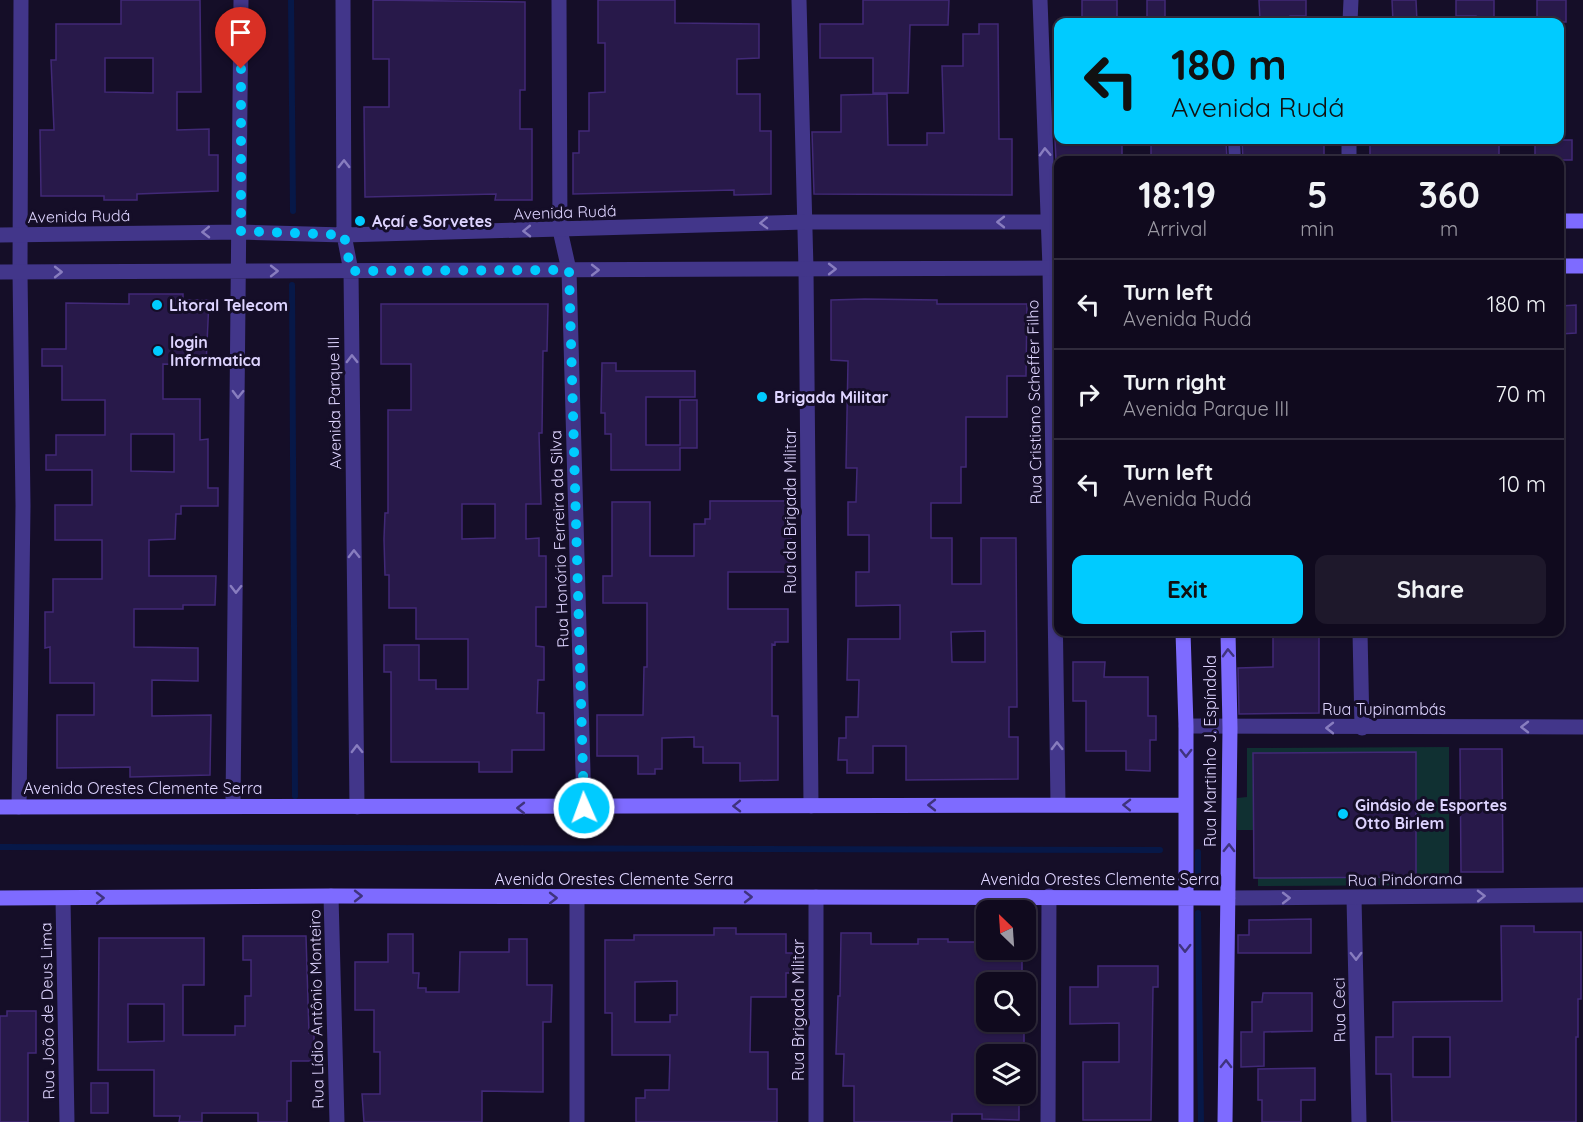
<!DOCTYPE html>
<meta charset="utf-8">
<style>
body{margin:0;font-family:Quicksand,sans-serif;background:#1e182b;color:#f1f3f6;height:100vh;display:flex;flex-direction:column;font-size:22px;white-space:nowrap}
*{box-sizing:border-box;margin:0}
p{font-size:20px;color:#9c9aa4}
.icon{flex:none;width:33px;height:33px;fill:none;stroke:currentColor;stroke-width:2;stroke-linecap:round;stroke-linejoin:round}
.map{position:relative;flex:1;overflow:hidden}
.side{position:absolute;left:1054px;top:156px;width:510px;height:480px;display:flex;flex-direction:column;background:#100a1e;border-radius:12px;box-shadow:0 2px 4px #0004,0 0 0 2px #302b3c}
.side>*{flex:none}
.top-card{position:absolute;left:1054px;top:18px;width:510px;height:126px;border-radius:12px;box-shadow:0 2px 4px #0004,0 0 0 2px #302b3c;background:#00cbff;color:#111;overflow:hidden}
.needle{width:39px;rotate:335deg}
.tools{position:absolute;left:976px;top:900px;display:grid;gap:12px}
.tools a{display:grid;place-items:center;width:60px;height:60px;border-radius:12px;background:#100a1e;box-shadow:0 2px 4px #0004,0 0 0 2px #302b3c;font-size:30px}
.pin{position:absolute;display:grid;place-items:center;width:51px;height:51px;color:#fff;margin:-62px -26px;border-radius:50% 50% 50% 0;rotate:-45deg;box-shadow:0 0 6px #0007}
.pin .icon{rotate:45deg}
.me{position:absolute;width:66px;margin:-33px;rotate:358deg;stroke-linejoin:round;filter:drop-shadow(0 0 4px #0008)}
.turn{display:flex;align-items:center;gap:21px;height:126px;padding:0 18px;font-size:27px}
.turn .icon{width:78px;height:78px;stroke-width:2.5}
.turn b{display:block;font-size:42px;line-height:51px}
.eta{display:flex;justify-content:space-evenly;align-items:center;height:102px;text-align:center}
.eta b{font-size:36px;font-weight:700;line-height:42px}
.button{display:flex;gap:12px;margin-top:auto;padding:12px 18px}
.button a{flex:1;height:69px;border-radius:12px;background:#00cbff;color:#111;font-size:24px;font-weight:700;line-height:69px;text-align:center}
.button a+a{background:#1e182b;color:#f1f3f6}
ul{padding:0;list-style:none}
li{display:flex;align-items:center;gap:18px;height:90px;padding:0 18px;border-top:2px solid #302b3c}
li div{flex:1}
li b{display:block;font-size:22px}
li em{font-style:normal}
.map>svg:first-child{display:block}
</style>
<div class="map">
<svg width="1583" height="1122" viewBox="0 0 1583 1122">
<rect width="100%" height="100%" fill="#150e28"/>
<path fill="#103032" d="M1449 747V885L1258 886V830H1237V798L1247 797V748Z"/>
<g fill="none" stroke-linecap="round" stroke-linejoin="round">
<path stroke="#071848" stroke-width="6" d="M291 0 293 211
M292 285 295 796
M0 847 1160 850
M1198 852V885
M1198 913 1201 1122"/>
</g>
<path fill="#28194a" stroke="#412977" stroke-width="1.5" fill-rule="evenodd" d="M121 0H200L201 92H177V130L209 129V155H218V191L137 194V200H104V196H41L40 130H54L51 60H56V24H121ZM105 58H153V93L105 92Z
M373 0 525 2V90H520V129H532V200H495L496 194 365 197 364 107H389V59H373Z
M598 0H675V23L759 24V58L737 59V94H760V131H771V194L734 195V190L573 194V153H579V131H589V93L605 92V43H598Z
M863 0H949L948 25H910L908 93H873V58H820V24H863Z
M1082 0H1117V18H1082Z
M1147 0H1165V22H1147Z
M1259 0H1306V16H1290V21H1260Z
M1392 0H1416L1417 22H1393Z
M1456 0H1494V22H1476V16H1456Z
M1537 0H1566V22H1537Z
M979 24H998L999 139H1012V195L814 194 812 132H841V95L887 94 888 145H927V133H944L942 66H963V34H979Z
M1055 140H1122V160H1056Z
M1151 140H1226L1227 160H1151Z
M1242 140H1324V160H1243Z
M1370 140H1499V160H1370Z
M1535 140H1572V160H1535Z
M129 294H183V300H209L206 365 163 364V399H200V440L208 439V488H218V506H181V514H176L175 539 149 540V576H216L215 605H183V609H134V647L198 648V681L152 680V716L211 715 210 775 130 777V767L57 768V715H94V683H50V647L45 648V612H53V579H102V540H55V505H92V470H46V455H56V435H105V400H62V366H42V349H66V303L129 304ZM131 434H174V472L131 471Z
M865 299 937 300V304H1027L1026 376H1007V417H966V467H961V503H931V538H952V584H981V538H1016L1017 707H1009V737H1018V779L906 780V746H873V773H847V760H838L839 738H846V717H858L859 680H847L848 639H900V605L856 606V572H869V535H848V502H856L857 468H846L848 361 831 360V300ZM985 631V662H952L951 632Z
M381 304H548L547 351H543L542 433H539L541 504H526V539L539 538V556H546V607H536V646L544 647V680H538L537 713H544V750H512V772H479V762H391V672H384V645H419V680H436V689H468V639H416V608H389V575H385L384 539 385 513H388V410H411V364H381ZM462 504H495V538L462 539Z
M1576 305V333L1560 334V306Z
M602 363H616V371H695V397H646V445H680V400H697V448H680V470H611V434H605V413H601Z
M710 501H791V572H728V609H788V642H775V645L772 644V716H778V780L740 781V763H703V747H694V737L662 738V769H655V774H638V756H597V715H643L644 667H647V603H603V576H612V502H650V556H694V524H705V519H710Z
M1273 632H1319V713L1239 714 1238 668 1273 667Z
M1073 662H1105L1104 677H1148V716H1156V740H1150V771L1126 770V751H1086V701H1073Z
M1460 749H1502L1503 872H1461Z
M1416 752V877L1254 878 1253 753Z
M1311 919V953H1238V935H1249V920Z
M1501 926H1534V932H1581V999H1578V1037H1576V1122H1392L1391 1074H1376V1037H1393V1002L1502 1001ZM1413 1037H1450V1077H1413Z
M714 928H736V934H786V953H797V973H786V997H751L750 1052H768V1089H777V1122H636V1098H645V1090H669L670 1055H612V1013H605V940H634V935H714ZM677 981V1015H670V1022H635V982Z
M841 933H871V944H918V939H948V942H987V950H1022V982H987V1022H1024V1051H1019V1054H987V1094H1019V1120L982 1119V1114H952V1122H854V1086H843L844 1054H836L838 996H840Z
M388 934H413V973H419L418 988H426V992H459L460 952H509V939H527V985H552L551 1022H543V1092L482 1091V1122H364L362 1094H380V1052H374V1010H355V962H388Z
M243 936H306L309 1033H314V1061H291V1101H287V1122H258V1113H202V1122H179L180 1116H154V1070H98L99 938H204V985H183V1035H235V1026H245V996H251V960H243ZM128 1004H164V1041L128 1042Z
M1098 966H1158V987H1153L1151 1120H1083V1062H1119V1023L1070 1024V987H1098Z
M1263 993H1312V1031L1264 1032V1066L1241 1067V1032H1252V1002H1262Z
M7 1011H36V1053H28V1122H0V1016H7Z
M1315 1068V1100H1301V1122H1262V1100H1258V1069Z
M91 1083H108V1113H91Z"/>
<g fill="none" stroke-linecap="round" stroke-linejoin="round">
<path stroke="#42368a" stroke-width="12" d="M1234 140 1235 160"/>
<path stroke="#42368a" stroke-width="15" d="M559 0 560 230 569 270 584 808
M799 0 806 269 811 806
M1040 0 1050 268 1058 804
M1350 22 1351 0
M1349 160V140
M1360 632 1362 728
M19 807 23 506 20 272 21 0
M331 896 337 1122
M816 897V1122
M577 898V1122
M1354 898 1359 1122
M63 899 67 1122
M1048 1122 1049 896"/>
<path stroke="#42368a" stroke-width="15" d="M343 0 344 235 351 271 357 807
M0 235 241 232 344 235 805 222H1059
M0 272 1059 268
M1186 726 1583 727
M233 806 241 0
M1228 898 1583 895"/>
<path stroke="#7e6bff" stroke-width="15" d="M1560 221H1583
M1560 266H1583
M1183 632 1186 726V1122
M0 807 1185 805
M0 898 331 896 1228 898
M1225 1122 1230 728 1228 632"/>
</g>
<defs><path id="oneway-chevron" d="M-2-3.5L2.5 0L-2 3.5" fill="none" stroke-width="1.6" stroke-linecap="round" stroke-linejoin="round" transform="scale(1.5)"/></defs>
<g stroke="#887dbf">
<use href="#oneway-chevron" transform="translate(1045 152) rotate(-92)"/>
<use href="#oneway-chevron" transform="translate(344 164) rotate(-90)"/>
<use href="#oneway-chevron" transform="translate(1001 222) rotate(-180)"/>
<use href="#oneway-chevron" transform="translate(764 223) rotate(178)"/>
<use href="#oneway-chevron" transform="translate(527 231) rotate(179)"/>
<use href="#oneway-chevron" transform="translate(206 232) rotate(179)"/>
<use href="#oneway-chevron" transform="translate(832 269)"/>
<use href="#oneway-chevron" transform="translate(595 270)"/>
<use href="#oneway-chevron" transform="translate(274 271)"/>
<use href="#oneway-chevron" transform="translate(58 272)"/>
<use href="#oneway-chevron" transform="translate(352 359) rotate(-91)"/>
<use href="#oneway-chevron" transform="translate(238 394) rotate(91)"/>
<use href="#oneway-chevron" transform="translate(354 554) rotate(-91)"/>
<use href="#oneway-chevron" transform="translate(236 589) rotate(91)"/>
<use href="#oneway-chevron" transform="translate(1525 727) rotate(180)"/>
<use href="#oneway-chevron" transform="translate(1330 728) rotate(180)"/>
<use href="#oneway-chevron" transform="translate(1057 746) rotate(-91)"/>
<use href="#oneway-chevron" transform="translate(357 749) rotate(-91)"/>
<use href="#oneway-chevron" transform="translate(1481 896) rotate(-1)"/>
<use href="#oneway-chevron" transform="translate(1286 898)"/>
<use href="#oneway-chevron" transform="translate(1356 956) rotate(89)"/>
</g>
<g stroke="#3f337e">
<use href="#oneway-chevron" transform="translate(1228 653) rotate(-92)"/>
<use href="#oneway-chevron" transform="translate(1186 753) rotate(90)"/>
<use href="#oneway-chevron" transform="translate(932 805) rotate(180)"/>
<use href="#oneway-chevron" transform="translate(1127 805) rotate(-179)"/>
<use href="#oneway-chevron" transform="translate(737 806) rotate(179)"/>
<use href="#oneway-chevron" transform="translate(521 808) rotate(-180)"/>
<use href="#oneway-chevron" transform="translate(1229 848) rotate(-89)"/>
<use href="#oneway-chevron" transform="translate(358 896)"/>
<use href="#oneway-chevron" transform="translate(748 897)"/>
<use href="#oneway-chevron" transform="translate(100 898) rotate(-1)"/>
<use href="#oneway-chevron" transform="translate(553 898)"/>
<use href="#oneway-chevron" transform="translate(1185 948) rotate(90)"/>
<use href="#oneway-chevron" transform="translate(1226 1064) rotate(-89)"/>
</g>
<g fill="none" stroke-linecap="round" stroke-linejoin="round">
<path stroke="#00cbff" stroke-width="10" stroke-dasharray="0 18" d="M241 69V231L344 235 351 271 569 270 584 808"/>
</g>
<g fill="#00cbff" stroke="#150e28" stroke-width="2">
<circle cx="360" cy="221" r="6"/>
<circle cx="157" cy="305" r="6"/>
<circle cx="158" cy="351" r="6"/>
<circle cx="762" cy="397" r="6"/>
<circle cx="1343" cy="814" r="6"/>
</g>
<g text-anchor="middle" stroke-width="6" stroke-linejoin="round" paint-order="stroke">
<g font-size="16" fill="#ded4ff" stroke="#150e28">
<text transform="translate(565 212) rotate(-2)" y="6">Avenida Rudá</text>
<text transform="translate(79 216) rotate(-1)" y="6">Avenida Rudá</text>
<text transform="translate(1034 402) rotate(-91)" y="6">Rua Cristiano Scheffer Filho</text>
<text transform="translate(334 403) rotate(-91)" y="6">Avenida Parque III</text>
<text transform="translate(790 511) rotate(-90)" y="6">Rua da Brigada Militar</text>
<text transform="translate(559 539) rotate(-92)" y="6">Rua Honório Ferreira da Silva</text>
<text x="1384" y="715">Rua Tupinambás</text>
<text transform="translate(1210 751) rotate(-90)" y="6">Rua Martinho J. Espíndola</text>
<text x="143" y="794">Avenida Orestes Clemente Serra</text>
<text x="614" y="885">Avenida Orestes Clemente Serra</text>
<text x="1100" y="885">Avenida Orestes Clemente Serra</text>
<text transform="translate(1405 879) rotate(-1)" y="6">Rua Pindorama</text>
<text transform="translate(316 1009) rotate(-91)" y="6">Rua Lídio Antônio Monteiro</text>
<text transform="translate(798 1010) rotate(-90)" y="6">Rua Brigada Militar</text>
<text transform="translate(1339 1010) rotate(-91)" y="6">Rua Ceci</text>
<text transform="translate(47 1011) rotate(-91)" y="6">Rua João de Deus Lima</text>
</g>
<g font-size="16" font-weight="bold" fill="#ded4ff" stroke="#150e28" text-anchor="start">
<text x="372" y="227">Açaí e Sorvetes</text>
<text x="169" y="311">Litoral Telecom</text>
<text x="170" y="348">login<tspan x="170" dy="18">Informatica</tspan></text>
<text x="774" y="403">Brigada Militar</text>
<text x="1355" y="811">Ginásio de Esportes<tspan x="1355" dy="18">Otto Birlem</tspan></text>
</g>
</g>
</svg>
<div class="tools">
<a><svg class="needle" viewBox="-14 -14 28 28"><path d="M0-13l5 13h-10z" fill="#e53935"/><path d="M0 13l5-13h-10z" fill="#9c9aa4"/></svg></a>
<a><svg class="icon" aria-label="search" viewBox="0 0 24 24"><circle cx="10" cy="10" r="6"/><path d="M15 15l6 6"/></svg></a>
<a><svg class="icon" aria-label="layers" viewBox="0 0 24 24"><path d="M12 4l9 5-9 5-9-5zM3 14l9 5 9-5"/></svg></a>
</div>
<div class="pin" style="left:241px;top:69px;background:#d93025"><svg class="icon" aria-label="arrive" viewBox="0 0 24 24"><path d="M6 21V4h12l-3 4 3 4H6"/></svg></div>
<svg class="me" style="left:584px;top:808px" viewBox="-20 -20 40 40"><circle r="17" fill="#00cbff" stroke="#fff" stroke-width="3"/><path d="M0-11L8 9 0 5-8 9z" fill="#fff"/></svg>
<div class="top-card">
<div class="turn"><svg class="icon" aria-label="left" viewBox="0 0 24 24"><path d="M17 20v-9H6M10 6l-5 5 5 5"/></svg><div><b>180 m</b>Avenida Rudá</div></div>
</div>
<section class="side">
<div class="eta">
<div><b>18:19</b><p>Arrival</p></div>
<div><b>5</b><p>min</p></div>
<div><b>360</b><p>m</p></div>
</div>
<ul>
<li><svg class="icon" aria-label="left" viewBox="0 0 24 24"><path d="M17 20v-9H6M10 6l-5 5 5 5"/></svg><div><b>Turn left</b><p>Avenida Rudá</p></div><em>180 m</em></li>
<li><svg class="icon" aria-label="right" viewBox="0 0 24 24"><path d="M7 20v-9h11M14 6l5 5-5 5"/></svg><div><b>Turn right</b><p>Avenida Parque III</p></div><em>70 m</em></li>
<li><svg class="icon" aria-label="left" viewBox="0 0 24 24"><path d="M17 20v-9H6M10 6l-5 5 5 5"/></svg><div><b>Turn left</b><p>Avenida Rudá</p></div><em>10 m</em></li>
</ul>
<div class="button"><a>Exit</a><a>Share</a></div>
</section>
</div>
